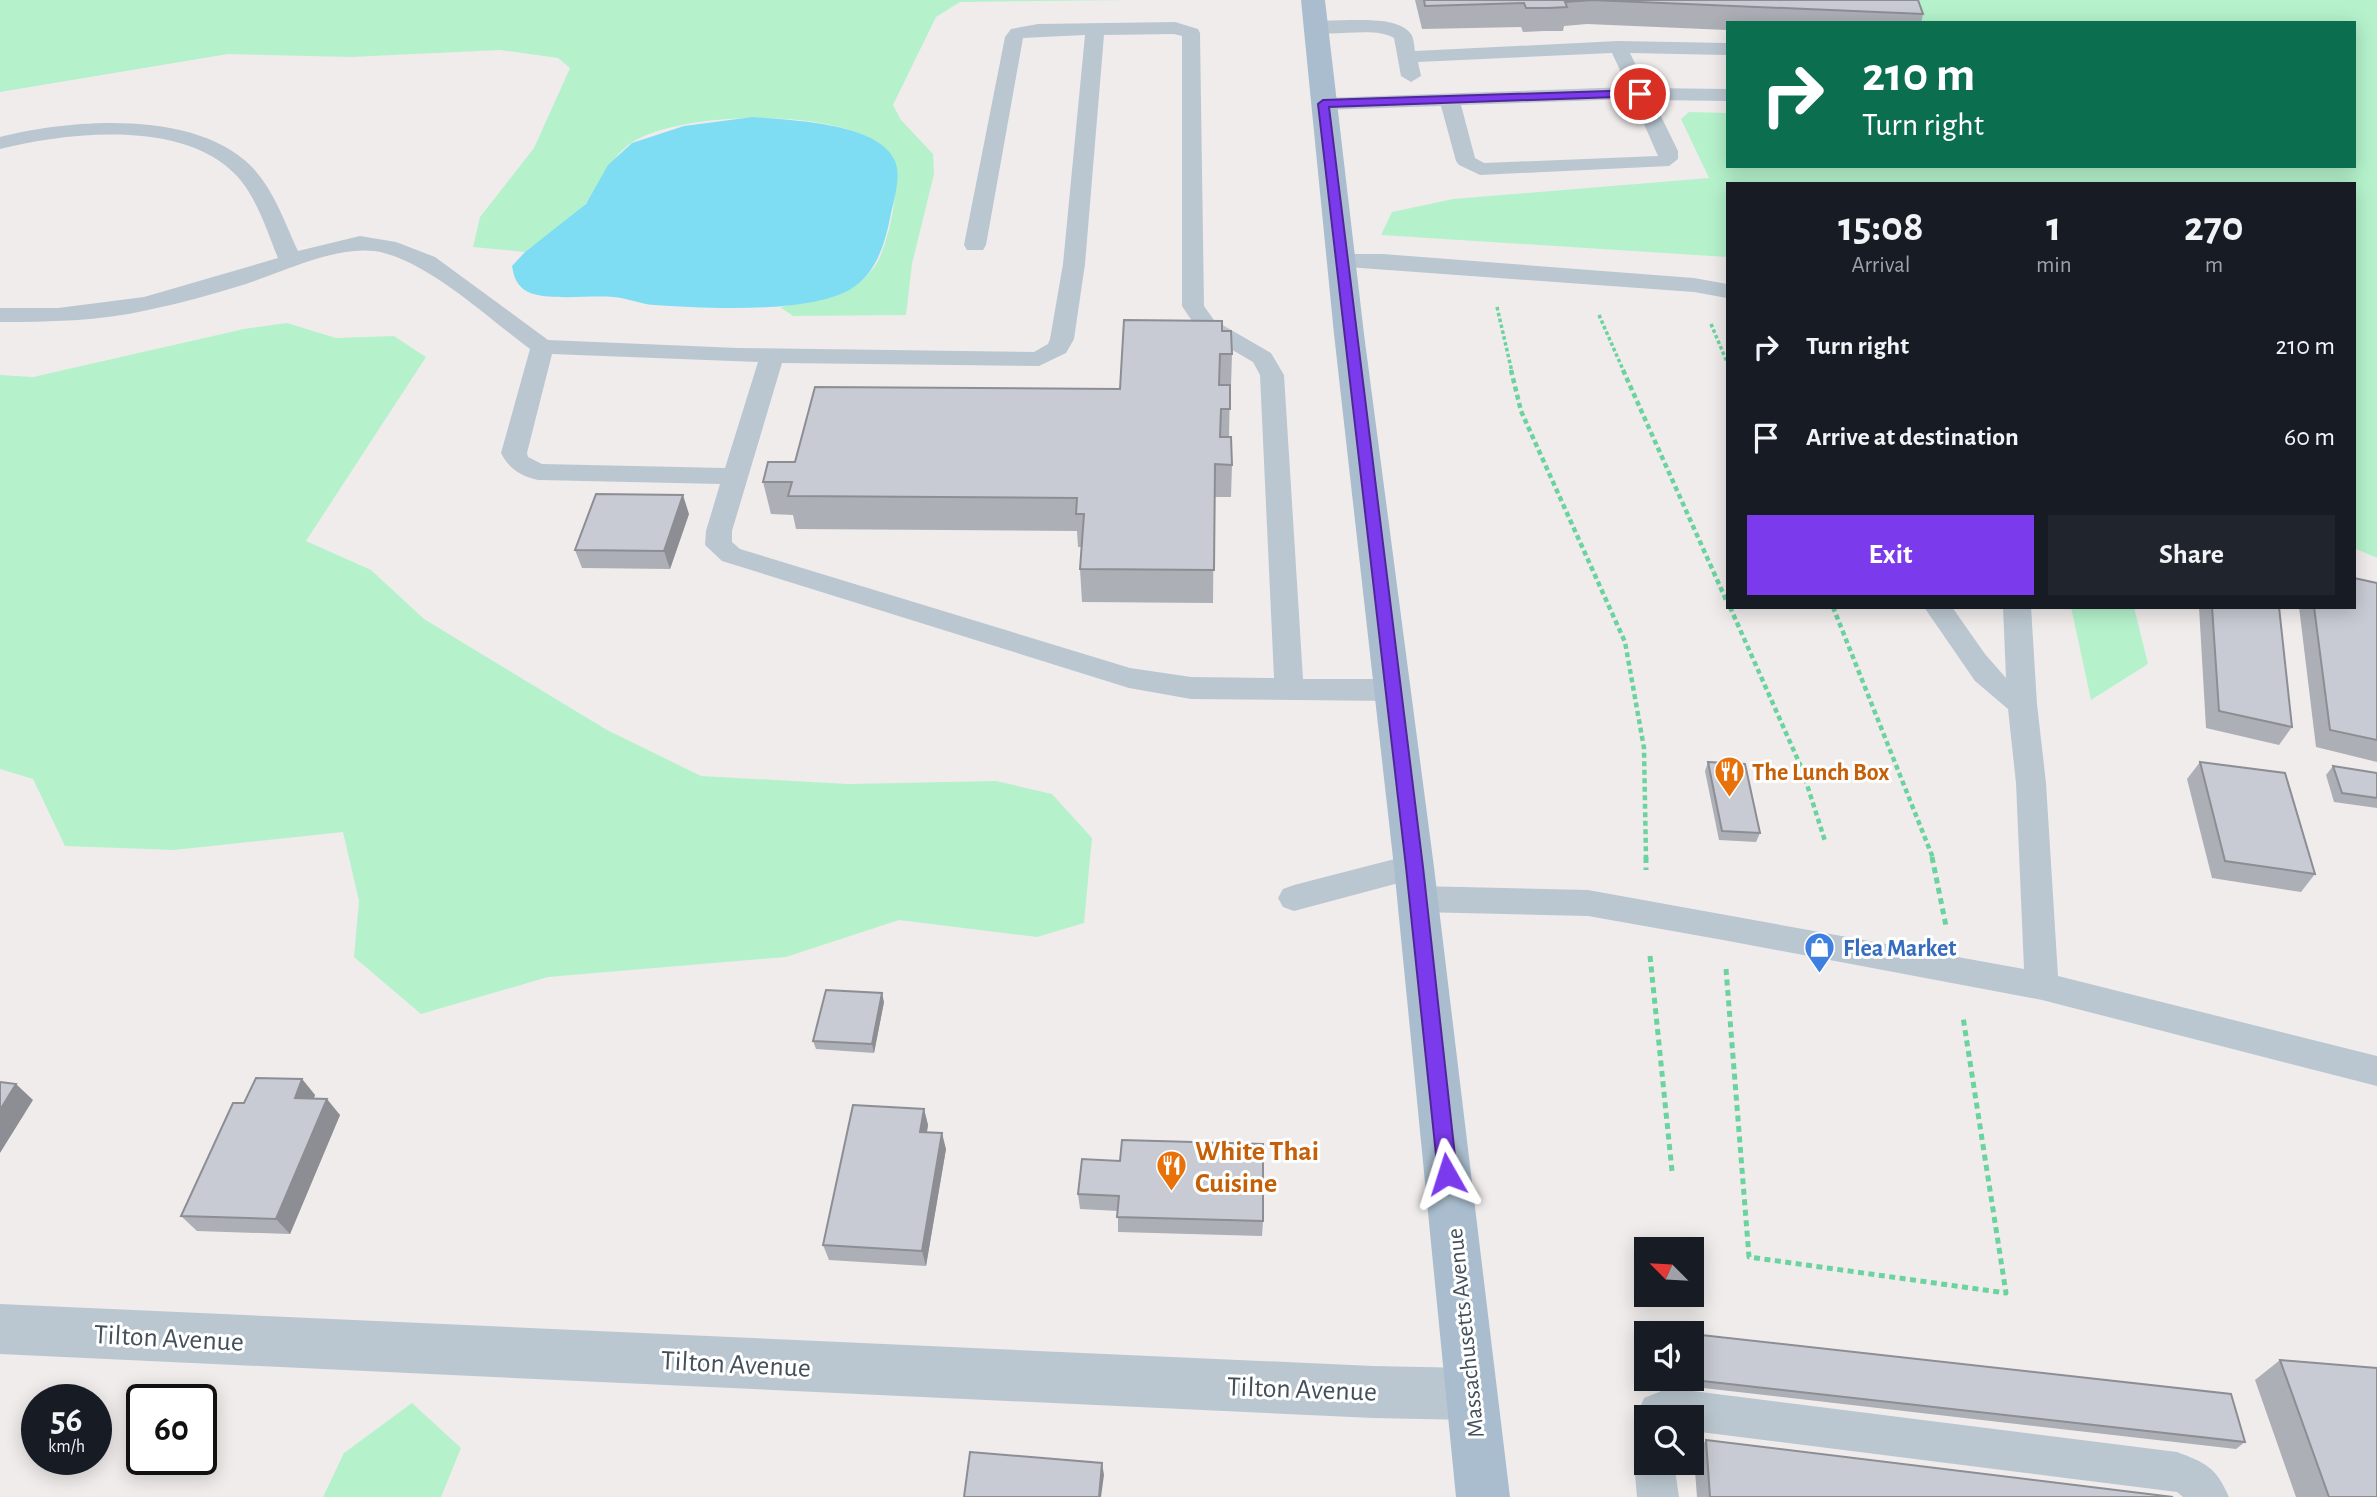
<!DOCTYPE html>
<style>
body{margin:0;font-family:"Alegreya Sans",sans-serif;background:#20242c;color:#f1f3f6;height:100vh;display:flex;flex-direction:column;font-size:26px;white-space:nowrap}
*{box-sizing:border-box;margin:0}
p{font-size:23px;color:#9ea1a6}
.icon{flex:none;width:38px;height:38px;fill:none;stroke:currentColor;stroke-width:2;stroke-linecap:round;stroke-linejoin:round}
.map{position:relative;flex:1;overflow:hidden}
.details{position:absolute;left:1726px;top:182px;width:630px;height:427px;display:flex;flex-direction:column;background:#171b24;border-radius:0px;box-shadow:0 4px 18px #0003}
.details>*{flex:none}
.top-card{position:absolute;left:1726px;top:21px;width:630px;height:147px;border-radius:0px;box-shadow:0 4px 18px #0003;background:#0b6e4f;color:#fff;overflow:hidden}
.needle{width:46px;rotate:294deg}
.controls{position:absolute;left:1634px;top:1237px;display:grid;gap:14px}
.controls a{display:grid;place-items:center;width:70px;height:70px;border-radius:0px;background:#171b24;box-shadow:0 4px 18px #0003;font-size:35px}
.speed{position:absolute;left:21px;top:1384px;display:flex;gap:14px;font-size:35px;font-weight:700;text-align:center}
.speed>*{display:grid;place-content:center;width:91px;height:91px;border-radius:50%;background:#171b24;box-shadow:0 4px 18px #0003;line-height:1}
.speed small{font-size:18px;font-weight:400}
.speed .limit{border:4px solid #111;border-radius:10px;background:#fff;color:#111}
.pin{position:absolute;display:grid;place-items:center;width:60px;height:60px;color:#fff;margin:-30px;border:4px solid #fff;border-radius:50%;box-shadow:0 2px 7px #0007}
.me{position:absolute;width:77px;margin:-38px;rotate:354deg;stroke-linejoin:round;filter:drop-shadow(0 0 5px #0008)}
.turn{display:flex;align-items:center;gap:24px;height:147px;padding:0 21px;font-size:32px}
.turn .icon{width:91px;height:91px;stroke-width:2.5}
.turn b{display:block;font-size:49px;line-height:60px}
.eta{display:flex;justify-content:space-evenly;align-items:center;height:119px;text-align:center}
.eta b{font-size:42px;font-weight:700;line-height:49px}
.cta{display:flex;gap:14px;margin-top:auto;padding:14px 21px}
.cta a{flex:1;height:80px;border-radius:0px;background:#7c3aed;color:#fff;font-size:28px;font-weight:700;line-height:80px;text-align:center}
.cta a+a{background:#20242c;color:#f1f3f6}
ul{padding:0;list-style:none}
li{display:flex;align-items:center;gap:21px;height:91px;padding:0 21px}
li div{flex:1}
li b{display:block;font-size:26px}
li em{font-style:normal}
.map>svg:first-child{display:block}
</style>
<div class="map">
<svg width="2377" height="1497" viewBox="0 0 2377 1497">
<rect width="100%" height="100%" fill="#f0ecec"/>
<path fill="#b5f2cc" d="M0 0H1129L960 2 936 17 893 105 901 120 933 154 934 174 912 264 906 315 793 316 780 307C803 303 831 300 852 288 859 284 870 273 875 266 889 245 906 169 887 150 844 107 681 110 631 143 609 159 602 181 587 202 574 219 542 238 525 252L473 247 480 217 534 148 570 68 558 58 500 50 351 57 228 54 0 92Z
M1743 0H2377V558L2354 548V184H1727V257L1381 235 1392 212 1453 199 1709 178 1681 119 1689 112 1727 113V166H2354V23H1910Z
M287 323 336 338 394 336 426 357 306 541 371 570 424 619 607 730 701 776 848 784 996 781 1052 794 1092 838 1084 923 1037 937 899 920 786 957 548 977 421 1014 354 957 359 901 343 832 174 850 65 846 33 779 0 769V375L33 377 244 329Z
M2071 607H2134L2148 664 2091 700Z
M412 1403 461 1448 441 1497H323L344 1453Z"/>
<path fill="#7eddf3" d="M753 117C788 120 879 122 895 161 902 177 893 202 890 218 885 244 876 272 854 287 813 315 704 308 654 305 640 304 627 298 613 297 591 295 547 301 528 292 517 286 514 278 512 266L525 252 586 204 608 165 632 143 684 126Z"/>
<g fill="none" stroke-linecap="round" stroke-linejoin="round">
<path stroke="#6bd39e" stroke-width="3.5" stroke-dasharray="3.5 2.5" stroke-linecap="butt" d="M1497 307 1512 372
M1599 315 1624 372
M1711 324 1727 362"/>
<path stroke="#6bd39e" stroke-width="4.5" stroke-dasharray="5 3.5" stroke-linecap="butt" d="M1511 370 1521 411 1625 642 1644 748 1646 858
M1623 370 1727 602
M1730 607 1802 769 1825 841
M1833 607 1933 858"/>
<path stroke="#6bd39e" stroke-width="5" stroke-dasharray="6 4.5" stroke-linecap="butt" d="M1646 857V870
M1932 857 1946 926
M1650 956 1672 1171
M1726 969 1749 1257 2006 1293 1963 1017"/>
<path fill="#bbc7d0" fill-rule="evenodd" d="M1349 20C1365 20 1400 18 1411 34 1414 38 1414 46 1415 51L1618 41 1727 43V55L1630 53 1647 88 1727 89V101L1653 100 1678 151V159L1669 166 1480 175 1459 165 1456 161 1441 106 1323 110 1316 108 1313 104 1316 100 1323 98 1628 87 1612 53 1418 62 1421 76 1411 82 1401 76 1394 38C1372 24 1319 42 1306 27L1315 21ZM1633 99 1658 156 1484 163 1475 158 1461 105Z
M1175 22 1198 29 1200 33 1204 306 1214 320 1271 353 1284 375 1303 679H1393L1403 683 1407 690 1403 697 1393 701 1191 699 1129 688 722 561 705 545 706 531 720 484 538 480C521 476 509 469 501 453L530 349C488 318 433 266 384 253 343 242 285 271 246 284 214 294 181 303 148 310 100 321 49 322 0 322V308H58L144 297 278 258C267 231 257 198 237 176 184 119 68 132 0 149V137C70 119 196 109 252 167 274 190 285 223 298 251L360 236 396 242 435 257 548 340 738 348 1034 352 1048 344 1050 339 1063 264 1085 35 1023 38 986 245 983 250H967L964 245 1005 37 1011 29 1038 24ZM1174 34 1182 36V306L1198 330 1253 362 1260 375 1274 678 1191 677 1130 668 740 549 732 542V531L782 363 1039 366 1066 353 1074 339 1085 264 1104 35ZM552 354 758 362 725 468 542 464 528 457 527 453Z
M1341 254H1383L1694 278 1727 284V298L1694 292 1333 266 1330 261 1333 256Z
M1924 607H1952L1985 654 2006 678 2003 607H2031L2037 704 2046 783 2058 976 2377 1056V1086L2042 1000 1723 940 1588 916 1418 912 1407 908 1402 899 1407 890 1418 886 1588 890 2024 969 2016 783 2008 709 1975 681Z
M1414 854 1425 858 1430 867 1425 876 1294 911 1283 907 1278 898 1283 889 1294 885Z
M1669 1388 2177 1452C2206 1463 2216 1467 2229 1497H2183L2177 1492 1692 1431V1418H1647V1434L1642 1432 1636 1418 1644 1398Z
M1647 1446V1463H1674L1679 1497H1637L1634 1463 1640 1449Z"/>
<path fill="#bbc7d0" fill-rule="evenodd" d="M0 1304 1373 1366 1471 1368 1489 1376 1497 1394 1489 1412 1471 1420 1373 1418 0 1354Z"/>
<path fill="#a9bdce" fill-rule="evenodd" d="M1301 0H1325L1364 334 1434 867 1510 1497H1456L1394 867 1334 334Z"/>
</g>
<path fill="#acafb5" d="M1415 0H1918L1923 14 1921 23H1727V30L1587 24 1564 26 1563 31H1544L1523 32 1521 27 1422 29Z
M1222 331 1232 354 1231 386H1230L1229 437 1232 465 1231 497H1214L1213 603 1082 602 1080 569 1082 547H1078L1077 531 796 529 793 515 771 514 763 482 795 462 1120 389Z
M689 514 670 569 582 568 575 550Z
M2377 583V762L2316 747 2299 607H2354Z
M2199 607H2279L2292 727 2279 745 2206 728Z
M1708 762 1760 833 1756 842 1719 840 1705 771Z
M2200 762 2315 874 2301 892 2212 878 2187 779Z
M2333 766 2377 773V808L2334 802 2326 775Z
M884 1002 874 1053 816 1049 813 1041Z
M302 1079 315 1095 314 1098 340 1115 290 1234 197 1231 181 1216Z
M924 1109 928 1125 927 1132 946 1149 926 1266 829 1260 823 1245Z
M1082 1159 1263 1221 1262 1236 1118 1232V1211L1080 1209 1078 1194Z
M1643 1328 1647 1334V1379H1692L2245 1442 2236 1449 1642 1381 1639 1335Z
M2280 1360 2377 1497H2296L2255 1380Z
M1706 1440 2173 1497H1697L1694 1458Z"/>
<path fill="#8c8e94" d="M683 495 689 514 670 569 664 551Z
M882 993 884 1002 874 1053 872 1044Z
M302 1079 315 1095 308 1114 295 1098Z
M16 1084 33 1100 0 1153V1110Z
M327 1099 340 1115 290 1234 276 1219Z
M924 1109 928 1125 924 1148 920 1132Z
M942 1133 946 1149 926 1266 922 1251Z
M1102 1463 1104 1475 1101 1497H1099Z"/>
<path fill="#c8cbd3" stroke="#8c8e94" stroke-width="2" d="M1424 0H1918L1923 14 1592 0 1565 2 1567 7 1548 8H1526L1524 3 1425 6Z
M1124 320 1222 321V331H1231L1232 354H1220L1219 385H1230V409H1221L1220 437H1231L1232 465 1215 464 1214 570 1080 569 1084 514H1076L1077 498 788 496 792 482H763L768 462H795L815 387 1120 389Z
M596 494 683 495 664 551 575 550Z
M2354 578 2377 583V740L2330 730 2314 607H2354Z
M2212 607H2279L2292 727 2219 711Z
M1708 762 1745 764 1760 833 1722 831Z
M2200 762 2285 773 2315 874 2225 861Z
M2333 766 2377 773V798L2342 793Z
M826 990 882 993 872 1044 813 1041Z
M256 1078 302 1079 295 1098 327 1099 276 1219 181 1216 233 1103H244Z
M0 1082 16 1084 0 1110Z
M853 1105 924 1109 920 1132 942 1133 922 1251 823 1245Z
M1122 1140 1263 1144V1221L1117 1217 1119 1196 1078 1194 1082 1159 1120 1161Z
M1643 1328 1689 1334H1647V1375H1645Z
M1692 1334 2231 1394 2245 1442 1685 1379H1692Z
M2280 1360 2377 1368V1497H2329Z
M1706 1440 2173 1497H1710Z
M970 1452 1102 1463 1099 1497H964Z"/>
<path fill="#7c3aed" stroke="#51269a" stroke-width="2" d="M1640 90 1644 91V96L1329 107 1423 867 1457 1174 1454 1180 1447 1183 1441 1180 1438 1174 1406 867 1318 104 1323 100Z"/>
<defs>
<symbol id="restaurant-pin" viewBox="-11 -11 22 30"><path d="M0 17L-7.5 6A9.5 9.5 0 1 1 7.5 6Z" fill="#e8710a" stroke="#fff"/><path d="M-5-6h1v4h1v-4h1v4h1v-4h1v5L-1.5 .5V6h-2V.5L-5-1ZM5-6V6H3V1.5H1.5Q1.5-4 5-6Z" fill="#fff"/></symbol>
<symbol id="shop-pin" viewBox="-11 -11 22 30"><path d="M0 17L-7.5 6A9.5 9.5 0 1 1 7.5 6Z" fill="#3f7fe0" stroke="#fff"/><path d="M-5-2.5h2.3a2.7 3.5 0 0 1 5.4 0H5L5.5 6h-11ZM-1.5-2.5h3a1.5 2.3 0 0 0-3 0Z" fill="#fff"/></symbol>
</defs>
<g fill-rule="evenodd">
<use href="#restaurant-pin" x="1712" y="754" width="35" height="47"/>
<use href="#shop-pin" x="1802" y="930" width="35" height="47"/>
<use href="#restaurant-pin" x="1154" y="1148" width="35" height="47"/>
</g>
<g text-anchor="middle" stroke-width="6" stroke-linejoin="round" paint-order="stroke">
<g font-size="24" font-weight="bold" fill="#c56008" stroke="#fff" text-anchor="start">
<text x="1752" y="780">The Lunch Box</text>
</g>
<g font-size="24" font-weight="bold" fill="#366cbe" stroke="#fff" text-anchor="start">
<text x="1843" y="956">Flea Market</text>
</g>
<g font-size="24" fill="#43505b" stroke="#fff">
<text transform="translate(1465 1333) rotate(-96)" y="8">Massachusetts Avenue</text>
</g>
<g font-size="28" font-weight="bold" fill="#c56008" stroke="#fff" text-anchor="start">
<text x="1195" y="1160">White Thai<tspan x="1195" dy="32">Cuisine</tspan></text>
</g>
<g font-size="28" fill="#43505b" stroke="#fff">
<text transform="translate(169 1337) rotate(3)" y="10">Tilton Avenue</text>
<text transform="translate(736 1363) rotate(3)" y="10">Tilton Avenue</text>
<text transform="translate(1302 1388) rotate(2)" y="10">Tilton Avenue</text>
</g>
</g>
</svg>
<div class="controls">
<a><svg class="needle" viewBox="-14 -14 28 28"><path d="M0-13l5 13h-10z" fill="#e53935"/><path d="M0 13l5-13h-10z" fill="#9ea1a6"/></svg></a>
<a><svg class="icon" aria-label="sound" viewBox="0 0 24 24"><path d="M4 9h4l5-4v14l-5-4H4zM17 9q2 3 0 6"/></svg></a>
<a><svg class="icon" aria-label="search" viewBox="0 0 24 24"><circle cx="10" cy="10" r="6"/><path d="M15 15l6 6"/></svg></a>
</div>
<div class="speed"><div>56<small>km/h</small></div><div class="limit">60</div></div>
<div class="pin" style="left:1640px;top:94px;background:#d93025"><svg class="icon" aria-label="arrive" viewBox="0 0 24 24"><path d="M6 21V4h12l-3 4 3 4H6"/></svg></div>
<svg class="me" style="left:1447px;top:1174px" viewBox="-20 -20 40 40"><path d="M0-17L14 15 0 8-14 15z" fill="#7c3aed" stroke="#fff" stroke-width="4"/></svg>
<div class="top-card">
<div class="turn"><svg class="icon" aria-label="right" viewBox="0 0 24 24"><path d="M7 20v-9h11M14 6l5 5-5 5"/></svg><div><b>210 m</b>Turn right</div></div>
</div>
<section class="details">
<div class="eta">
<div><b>15:08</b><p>Arrival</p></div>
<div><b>1</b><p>min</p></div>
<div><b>270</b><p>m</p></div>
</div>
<ul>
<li><svg class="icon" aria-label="right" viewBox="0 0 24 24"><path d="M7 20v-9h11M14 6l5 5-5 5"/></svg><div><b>Turn right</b></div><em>210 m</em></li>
<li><svg class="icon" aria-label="arrive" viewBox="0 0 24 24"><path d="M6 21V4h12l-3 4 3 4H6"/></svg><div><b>Arrive at destination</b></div><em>60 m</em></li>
</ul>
<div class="cta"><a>Exit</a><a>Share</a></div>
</section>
</div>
